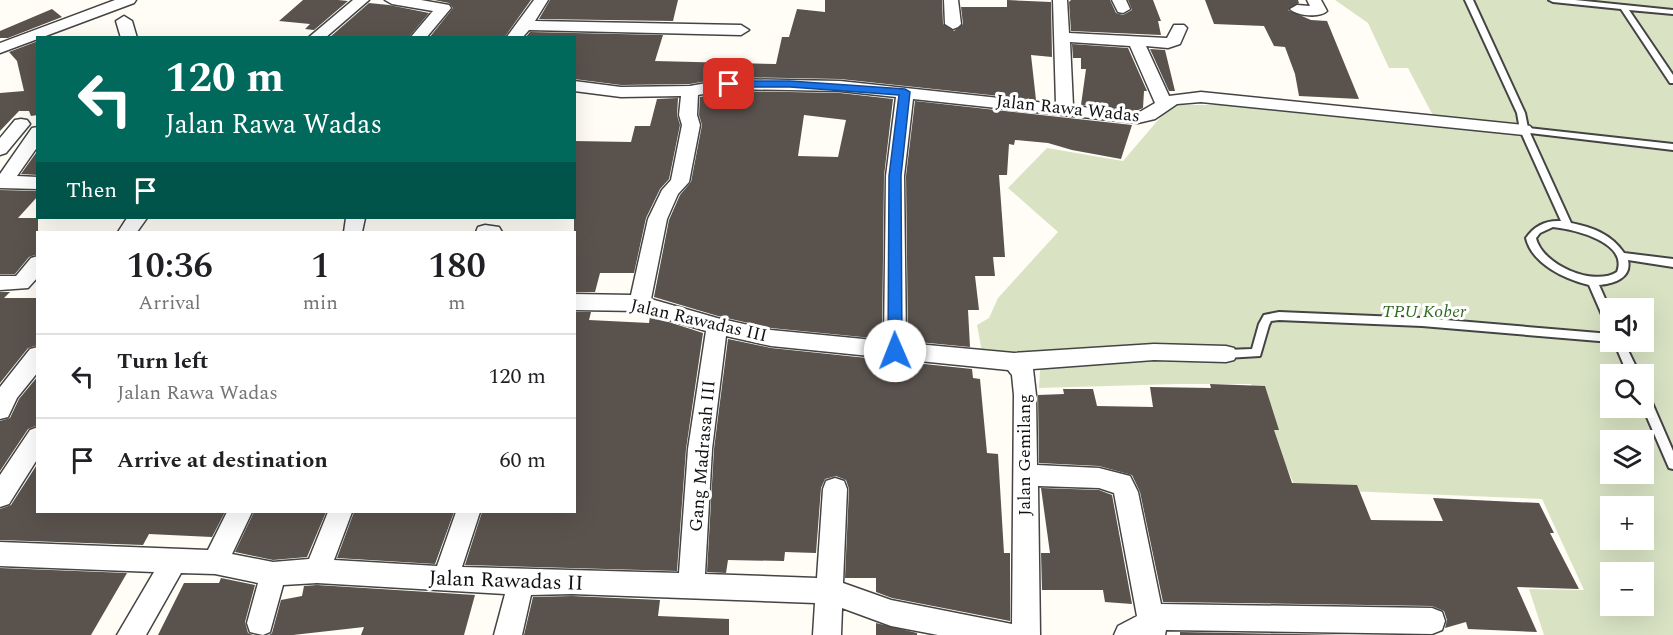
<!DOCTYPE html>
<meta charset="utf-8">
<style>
body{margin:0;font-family:Spectral,serif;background:#f6f6f6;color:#202124;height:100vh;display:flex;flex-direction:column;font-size:22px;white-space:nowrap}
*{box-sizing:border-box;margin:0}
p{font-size:20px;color:#757577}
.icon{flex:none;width:33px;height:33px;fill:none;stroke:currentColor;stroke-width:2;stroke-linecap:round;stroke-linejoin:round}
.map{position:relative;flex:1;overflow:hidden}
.drawer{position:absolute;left:36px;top:231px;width:540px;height:282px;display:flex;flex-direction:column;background:#fff;border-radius:0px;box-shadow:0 6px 24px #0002}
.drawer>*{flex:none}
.guide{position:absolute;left:36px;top:36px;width:540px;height:183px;border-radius:0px;box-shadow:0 6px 24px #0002;background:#00695c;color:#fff;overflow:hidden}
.controls{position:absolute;left:1600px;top:298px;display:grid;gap:12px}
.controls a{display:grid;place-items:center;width:54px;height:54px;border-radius:0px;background:#fff;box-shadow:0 6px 24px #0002;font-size:30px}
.pin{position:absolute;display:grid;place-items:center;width:51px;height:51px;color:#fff;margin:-26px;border-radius:12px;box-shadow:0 3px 9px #0006}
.me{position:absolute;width:66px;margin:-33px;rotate:359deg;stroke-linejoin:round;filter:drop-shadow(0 0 4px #0008)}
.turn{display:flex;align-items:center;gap:21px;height:126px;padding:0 30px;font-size:27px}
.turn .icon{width:78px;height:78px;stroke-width:2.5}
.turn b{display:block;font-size:42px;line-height:51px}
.then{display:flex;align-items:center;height:57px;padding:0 30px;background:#0003;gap:12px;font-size:22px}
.eta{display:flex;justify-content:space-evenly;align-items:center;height:102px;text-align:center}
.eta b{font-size:36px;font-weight:600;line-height:42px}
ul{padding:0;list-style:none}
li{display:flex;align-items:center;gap:18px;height:84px;padding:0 30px;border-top:2px solid #e0e0e0}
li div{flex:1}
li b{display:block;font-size:22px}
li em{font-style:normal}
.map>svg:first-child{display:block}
</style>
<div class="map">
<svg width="1673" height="635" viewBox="0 0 1673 635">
<rect width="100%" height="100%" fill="#fffdf5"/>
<path fill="#d9e3c4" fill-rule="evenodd" d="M1335 0H1673V635H1544L1529 589 1584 590 1542 499 1296 489 1251 384H1177L1039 388 1040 370 1012 356 982 352 977 325 989 318 998 298 1058 232 1008 188 1047 148 1123 161 1171 105H1259L1439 127 1408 68H1389L1368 23ZM1611 309H1644V342H1611ZM1611 375H1644V408H1611ZM1611 441H1644V474H1611ZM1611 507H1644V540H1611ZM1611 573H1644V606H1611Z"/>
<path fill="#5a524d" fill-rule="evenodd" d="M303 0H338L348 1 314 30 305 29 310 24 279 21Z
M434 0H531L504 38H429L453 8 449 3Z
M550 0H678L673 21 539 19Z
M825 0H942L943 24 954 31 963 24 961 7H1007V0L1051 2 1052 57 1031 55 1036 100 840 79 729 77 690 84 621 85 574 79V38H525L530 32 663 35 655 61 776 64 782 37H789L797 9 825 12Z
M1071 0H1110L1116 13 1123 15 1132 10 1128 0H1153L1161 21H1158L1161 35 1071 31 1069 2Z
M1205 0H1298L1299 3 1288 10 1311 20 1327 21 1359 99 1299 96 1295 74 1285 47 1274 46 1264 26 1214 24Z
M369 3 389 5 429 13 408 38H329Z
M52 9 62 17 8 38H0V31Z
M38 41V115L31 116 29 111H19L0 131V93L24 91 17 61 9 52Z
M1072 44 1128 48 1147 91H1144L1143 108 1136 111 1081 105 1086 69H1081V58H1073Z
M1150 49 1165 50 1175 91H1169Z
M729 91 840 93 893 99 884 176 882 339 771 328 718 316 654 297 669 220 680 195 691 182 702 125 699 115 700 97ZM804 115 846 120 838 157 798 156Z
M678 98 677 115 680 125 669 179 660 189 646 218 634 273H600L595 292H574V141L631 142 635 126H650L657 99Z
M915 101 1132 125 1121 159 1072 150 1048 143 1015 140 1014 145 1009 144 1007 175H999L1005 257H993L995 276H975L979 310H968L970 347 908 341 906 176Z
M36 153 38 175 21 174Z
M0 190 38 191V196L18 218H38V254L29 257 15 274H0Z
M0 292H10L4 298H38V345L28 348 0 383Z
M574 312H591L589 320 649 323 650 316 703 333 686 449 677 571 465 565 482 512H574Z
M728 339 771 348 972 369 973 378 980 379 987 453 998 454 1004 553H1010V621L892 598 876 592V578H845L849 489 846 480 836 476 825 479 821 488 816 553 785 552 784 561 728 560 726 573 707 572 714 449Z
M38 376V425L28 429 0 471V421L10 418 19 399Z
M1210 384 1265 386 1279 430H1274L1292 483 1357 485 1371 520 1443 521 1433 498 1539 503 1554 533H1550L1579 589 1517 587 1537 632 1468 629 1466 622 1445 628 1447 620 1444 611 1432 606 1163 602 1140 492 1132 475 1099 466 1039 463 1038 395 1064 394 1063 389H1093L1097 406 1153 407 1150 387 1211 388Z
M38 463V512H225L212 537 149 534 143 545 0 540V509L11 505Z
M1041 488 1099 490 1112 495 1132 604 1105 602 1103 590H1042L1041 553H1050Z
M254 512H326L307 557 273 560 235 552Z
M354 512H454L435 564 337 558Z
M0 568 127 573 91 635H0Z
M221 578 255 585 245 622 248 633 253 635H158L184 583H219Z
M317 585 475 595 464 635H361L364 627 293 635H269L272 633 281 600 302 596 304 586Z
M572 596 660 600 658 616 729 619V635H524L533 597Z
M876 623 917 633V635H876Z
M1180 632 1349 635H1180Z"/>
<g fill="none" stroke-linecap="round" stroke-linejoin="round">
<defs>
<path id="service" d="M1465 0H1473L1525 113 1528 128 1673 144V150L1530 133 1571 223C1592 227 1611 234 1624 253L1673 259V267L1628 260C1632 278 1614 284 1599 285L1611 312V328L1607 327 1606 324 1589 285C1565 279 1532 264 1526 238 1534 226 1546 220 1561 221L1520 130 1517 113ZM1553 227C1573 229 1629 242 1617 272 1594 287 1542 265 1536 238L1540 233Z
M1549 0H1575L1673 10V14L1629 10 1673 75V83H1670L1621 9 1553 2Z
M1279 312 1422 318 1611 334V342L1422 326 1279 320 1271 321 1269 325 1260 356 1226 358 1222 357 1221 354 1222 351 1226 350 1252 349 1259 324 1264 315Z
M1614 342H1624L1640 375H1628Z
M1644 393 1648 395 1650 398 1673 451V469L1669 468 1643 408Z"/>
<path id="minor" d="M115 0H136L134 3 0 53V43Z
M353 0H369L325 38H308Z
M385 0H421L449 5 451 8 426 38H410L433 11 392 4Z
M534 0H548L535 21 741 25 749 30 741 35 529 30 522 38H506Z
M944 0H958L961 24 958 27 953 29 945 24Z
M1053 0H1067L1069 33 1167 38 1174 25H1184L1187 28 1180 44 1168 48 1146 46 1169 96 1201 92 1524 125 1530 126 1533 130 1530 134 1524 135 1201 102 1177 104 1155 119 1138 123 913 99 904 176 906 343 1014 353 1154 344 1226 346 1234 348 1237 354 1234 360 1226 362 1154 360 1033 369 1036 395 1037 465 1099 468 1130 476 1138 492 1161 604 1432 608 1442 612 1445 621 1442 630 1432 634 1166 630 1165 635H1114L1118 626 1137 616 1114 493 1099 488 1038 486 1040 635H938L891 626 842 608 841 635H813L815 603 572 594 531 595 522 635H494L505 594 317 583 283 585 270 632 263 635 250 632 247 623 258 583 215 574 181 573 146 635H117L154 572 0 566V542L208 550 227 512H252L232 554 273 562 309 559 328 512H352L334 560 437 566 456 512H480L462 567 679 573 688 449 706 331 640 311 574 310V294L631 295 648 219 662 190 671 180 682 125 679 115 681 96 621 97 574 91V81L621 87 690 86 729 79 840 81 1056 104ZM1070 42 1130 46 1155 103 1138 113 1073 106ZM729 89 840 91 896 97 886 176 884 341 771 330 717 318 651 299 667 219 678 194 689 182 700 125 697 115 698 95ZM726 336 771 346 1008 370 1012 375 1014 395 1012 624 891 600 843 583 847 489 844 481 835 478 826 481 823 489 817 578 705 574 712 449Z
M1112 0H1126L1130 9 1123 13 1118 12Z
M1307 0H1321L1327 11C1320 18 1297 16 1290 9L1297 5 1310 6Z
M124 16 132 21 137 38H121L116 21Z
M21 119 27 120 30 124 6 153 0 155V138L15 120Z
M38 127V146L17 176 38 177V189L0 188V174L32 128Z
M127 218H147L137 232H118Z
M346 218H365L362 232H344Z
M485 225 499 227 502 232H476L478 227Z
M38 256V277L28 288 0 290V276H16L31 258Z
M38 347V372L17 398 8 417 0 419V387L30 349Z
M38 427V458L9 504 0 507V475L30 430Z"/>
</defs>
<use href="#service" stroke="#444" stroke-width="4"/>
<use href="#minor" stroke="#444" stroke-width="3"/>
<use href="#service" fill="#fff" fill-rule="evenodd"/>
<use href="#minor" fill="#fff" fill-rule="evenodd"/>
</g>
<path fill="#1a73e8" stroke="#114b97" stroke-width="1.5" d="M790 81 905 89 910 92 901 176 902 351 900 355 895 357 888 351 889 176 899 95 790 87H729L723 84 729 81Z"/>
<g text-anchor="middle" stroke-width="6" stroke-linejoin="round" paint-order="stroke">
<g font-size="18" fill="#111" stroke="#fff">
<text transform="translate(1068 108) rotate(6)" y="6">Jalan Rawa Wadas</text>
<text transform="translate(699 320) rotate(13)" y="6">Jalan Rawadas III</text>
<text transform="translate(1024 455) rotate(-90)" y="6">Jalan Gemilang</text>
<text transform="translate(702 456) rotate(-85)" y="6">Gang Madrasah III</text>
</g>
<g font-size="18" font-style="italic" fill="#2f6b1f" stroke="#fff">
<text x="1424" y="317">TPU Kober</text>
</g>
<g font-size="21" fill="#111" stroke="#fff">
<text transform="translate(506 580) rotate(2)" y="7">Jalan Rawadas II</text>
</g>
</g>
</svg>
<div class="controls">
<a><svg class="icon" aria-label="sound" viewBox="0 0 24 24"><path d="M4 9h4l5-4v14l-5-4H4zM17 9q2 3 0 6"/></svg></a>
<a><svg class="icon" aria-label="search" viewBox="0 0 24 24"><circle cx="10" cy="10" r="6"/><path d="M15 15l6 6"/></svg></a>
<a><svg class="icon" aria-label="layers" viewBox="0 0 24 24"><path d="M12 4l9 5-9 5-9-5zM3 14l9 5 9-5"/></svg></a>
<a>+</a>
<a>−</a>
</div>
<div class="pin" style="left:729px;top:84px;background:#d93025"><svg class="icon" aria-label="arrive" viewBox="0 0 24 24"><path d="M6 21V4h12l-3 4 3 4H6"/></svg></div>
<svg class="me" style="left:895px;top:351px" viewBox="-20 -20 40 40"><circle r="19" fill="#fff"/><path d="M0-13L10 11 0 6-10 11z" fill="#1a73e8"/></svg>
<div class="guide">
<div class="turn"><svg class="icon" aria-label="left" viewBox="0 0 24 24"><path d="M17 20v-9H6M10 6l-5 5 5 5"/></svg><div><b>120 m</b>Jalan Rawa Wadas</div></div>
<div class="then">Then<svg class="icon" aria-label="arrive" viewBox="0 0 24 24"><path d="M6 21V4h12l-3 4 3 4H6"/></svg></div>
</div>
<section class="drawer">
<div class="eta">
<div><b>10:36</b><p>Arrival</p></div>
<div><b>1</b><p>min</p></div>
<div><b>180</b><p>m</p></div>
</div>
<ul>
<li><svg class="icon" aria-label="left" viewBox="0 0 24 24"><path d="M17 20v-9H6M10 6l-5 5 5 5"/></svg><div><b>Turn left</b><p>Jalan Rawa Wadas</p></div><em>120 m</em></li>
<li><svg class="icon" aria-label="arrive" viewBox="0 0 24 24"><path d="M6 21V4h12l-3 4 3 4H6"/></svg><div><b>Arrive at destination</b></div><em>60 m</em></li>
</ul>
</section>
</div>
